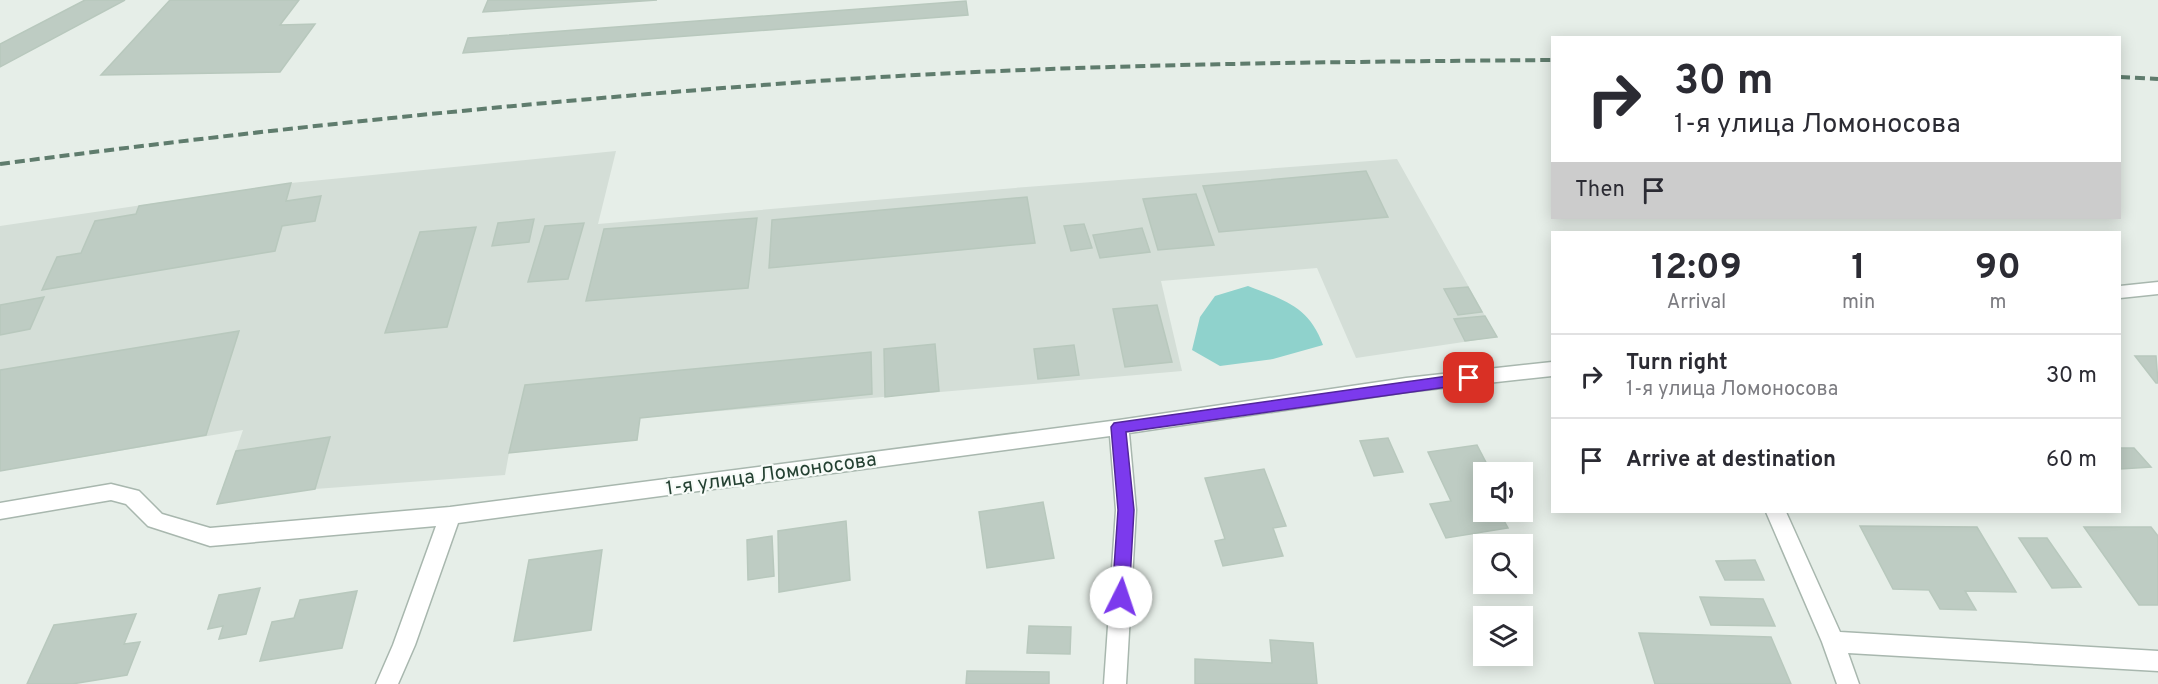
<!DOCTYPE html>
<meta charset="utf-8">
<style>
body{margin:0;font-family:Overpass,sans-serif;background:#f7f7f7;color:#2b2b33;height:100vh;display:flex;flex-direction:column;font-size:22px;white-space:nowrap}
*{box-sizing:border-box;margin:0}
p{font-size:20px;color:#7c7c81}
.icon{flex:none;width:33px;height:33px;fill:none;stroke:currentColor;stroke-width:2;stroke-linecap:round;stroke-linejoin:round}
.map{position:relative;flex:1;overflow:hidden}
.drawer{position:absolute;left:1551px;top:231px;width:570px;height:282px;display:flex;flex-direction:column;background:#fff;border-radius:0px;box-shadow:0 3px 15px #0003}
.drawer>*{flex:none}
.top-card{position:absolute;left:1551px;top:36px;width:570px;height:183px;border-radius:0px;box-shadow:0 3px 15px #0003;background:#fff;color:#2b2b33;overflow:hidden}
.buttons{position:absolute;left:1473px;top:462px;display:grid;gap:12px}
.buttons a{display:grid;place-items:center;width:60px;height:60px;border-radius:0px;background:#fff;box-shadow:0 3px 15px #0003;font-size:30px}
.pin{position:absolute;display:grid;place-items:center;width:51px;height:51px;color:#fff;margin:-26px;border-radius:12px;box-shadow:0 3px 9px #0006}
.me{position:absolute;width:66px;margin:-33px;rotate:4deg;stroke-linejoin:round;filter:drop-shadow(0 0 4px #0008)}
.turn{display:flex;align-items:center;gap:21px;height:126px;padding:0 24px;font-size:27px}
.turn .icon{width:78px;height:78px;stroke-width:2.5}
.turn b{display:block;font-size:42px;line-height:51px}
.then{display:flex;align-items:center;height:57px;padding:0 24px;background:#0003;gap:12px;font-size:22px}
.eta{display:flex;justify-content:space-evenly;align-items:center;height:102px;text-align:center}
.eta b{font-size:36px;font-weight:700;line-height:42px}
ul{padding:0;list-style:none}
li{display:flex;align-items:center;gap:18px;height:84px;padding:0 24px;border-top:2px solid #e1e1e2}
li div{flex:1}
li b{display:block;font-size:22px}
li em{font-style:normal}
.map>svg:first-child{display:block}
</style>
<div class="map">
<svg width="2158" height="684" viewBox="0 0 2158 684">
<rect width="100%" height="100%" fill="#e6eee8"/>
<path fill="#d4ded7" d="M616 151 598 224 1026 187 1397 159 1497 337 1356 358 1317 268 1161 281 1182 371 640 418 637 440 509 453 505 475 315 489 217 504 243 430 0 471V226L291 183Z"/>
<path fill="#8fd2cc" d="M1248 286C1284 300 1309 306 1323 345L1273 359 1220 366 1192 350 1200 317 1215 296Z"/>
<path fill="#beccc3" stroke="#b8c8bd" stroke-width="1.5" d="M85 0H125L0 67V44Z
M170 0H299L280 25 315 24 280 72 101 75Z
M488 0H657L483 12Z
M966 1 968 15 463 53 468 38Z
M1366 171 1388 217 1219 232 1203 186Z
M291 183 286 201 321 196 315 221 282 226 275 251 42 290 57 257 81 253 95 221 136 214 139 206Z
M1196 194 1214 245 1158 250 1143 199Z
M1027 197 1035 243 769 268 772 220Z
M757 218 748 288 586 301 604 229Z
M534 219 529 242 492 246 498 223Z
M584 223 568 279 528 282 545 226Z
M1084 224 1092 248 1071 251 1064 226Z
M476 227 447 327 385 333 420 232Z
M1142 228 1150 252 1100 258 1093 235Z
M1468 287 1482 312 1458 315 1444 289Z
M44 297 30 329 0 335V305Z
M1157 305 1172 362 1125 367 1113 309Z
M1485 316 1497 337 1465 341 1454 319Z
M239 331 206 435 0 471V370Z
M935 344 939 391 885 397 884 349Z
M1074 345 1079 375 1038 379 1034 349Z
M871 352 872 394 640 418 637 440 509 453 525 385Z
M2135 356H2156L2158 383H2156Z
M330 437 315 489 217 504 236 451Z
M1388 438 1403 472 1374 476 1360 441Z
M1477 445 1491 472H1484V512H1499L1508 528 1446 538 1430 504 1451 501 1428 452Z
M2120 448H2134L2151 467 2120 469Z
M1264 469 1286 526 1273 528 1283 556 1223 566 1215 541 1225 539 1205 478Z
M1043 502 1054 558 987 568 979 512Z
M846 521 850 580 779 592 778 531Z
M1860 526 1977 527 2016 592 1965 591 1976 610 1940 609 1929 590 1893 589Z
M2084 527H2151L2158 536V605H2139Z
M772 536 774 576 748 580 747 540Z
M2019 538H2047L2081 587 2052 588Z
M602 550 591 630 514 641 529 560Z
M1755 560 1764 580H1725L1716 561Z
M260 588 246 634 219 639 223 626 208 629 219 595Z
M357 591 342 648 260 661 272 622 294 618 300 600Z
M1700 597 1763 599 1775 626 1711 625Z
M136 614 124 644 140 642 127 675 72 684H27L54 625Z
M1029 626 1071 627 1070 654 1027 653Z
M1639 633 1771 637 1791 684H1655Z
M1270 640 1313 643 1317 684H1195V659L1272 663Z
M967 671 1049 672V684H966Z"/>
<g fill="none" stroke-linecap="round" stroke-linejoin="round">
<defs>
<path id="minor" d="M2158 282V294L2120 298V286Z
M1552 362V376L1406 392 1129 433 1136 510 1126 684H1104L1116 510 1110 436 458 523 415 645 398 684H376L393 645 436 526 210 546 148 526 126 504 111 500 0 519V503L111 484 139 491 162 514 210 528 450 507 1119 420 1406 378Z
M1766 512H1786L1840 632 2158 651V671L1848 653 1859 684H1837L1822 642Z"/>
</defs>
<use href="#minor" stroke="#a8b7ae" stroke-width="3"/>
<use href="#minor" fill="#fff" fill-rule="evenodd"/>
<path stroke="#5f7c6d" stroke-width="4" stroke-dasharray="10 5" stroke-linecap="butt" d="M2120 77 2158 79
M0 164C281 127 565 98 848 79 1083 64 1317 62 1552 60"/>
</g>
<path fill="#7c3aed" stroke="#51269a" stroke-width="1.5" d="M1469 373 1476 378 1469 384 1126 432 1134 510 1129 597 1126 602 1121 604 1115 602 1112 597 1118 510 1111 427 1114 423Z"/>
<g text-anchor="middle" stroke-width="4.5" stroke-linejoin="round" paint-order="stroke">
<g font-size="20" fill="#244132" stroke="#f7fbf8">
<text transform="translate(771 473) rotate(-8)" y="7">1-я улица Ломоносова</text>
</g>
</g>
</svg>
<div class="buttons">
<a><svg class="icon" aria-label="sound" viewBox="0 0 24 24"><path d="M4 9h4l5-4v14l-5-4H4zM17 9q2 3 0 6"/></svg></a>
<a><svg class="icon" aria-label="search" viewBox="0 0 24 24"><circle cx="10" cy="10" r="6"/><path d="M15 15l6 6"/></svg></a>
<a><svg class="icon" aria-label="layers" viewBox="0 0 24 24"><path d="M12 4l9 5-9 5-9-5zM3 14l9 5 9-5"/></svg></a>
</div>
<div class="pin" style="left:1469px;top:378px;background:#d93025"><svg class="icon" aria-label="arrive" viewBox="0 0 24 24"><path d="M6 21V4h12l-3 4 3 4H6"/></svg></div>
<svg class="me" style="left:1121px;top:597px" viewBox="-20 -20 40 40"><circle r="19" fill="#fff"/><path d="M0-13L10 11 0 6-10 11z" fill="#7c3aed"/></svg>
<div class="top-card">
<div class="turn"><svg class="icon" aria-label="right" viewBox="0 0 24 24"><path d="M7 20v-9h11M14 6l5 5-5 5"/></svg><div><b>30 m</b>1-я улица Ломоносова</div></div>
<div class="then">Then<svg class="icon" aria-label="arrive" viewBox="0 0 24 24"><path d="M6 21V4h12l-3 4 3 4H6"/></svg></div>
</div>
<section class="drawer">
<div class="eta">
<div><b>12:09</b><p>Arrival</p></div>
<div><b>1</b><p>min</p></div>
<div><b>90</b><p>m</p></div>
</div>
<ul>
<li><svg class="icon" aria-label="right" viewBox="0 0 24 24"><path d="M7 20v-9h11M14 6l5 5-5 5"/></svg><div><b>Turn right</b><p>1-я улица Ломоносова</p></div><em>30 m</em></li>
<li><svg class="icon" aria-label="arrive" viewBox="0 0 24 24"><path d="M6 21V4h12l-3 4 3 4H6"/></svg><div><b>Arrive at destination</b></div><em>60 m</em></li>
</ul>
</section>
</div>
